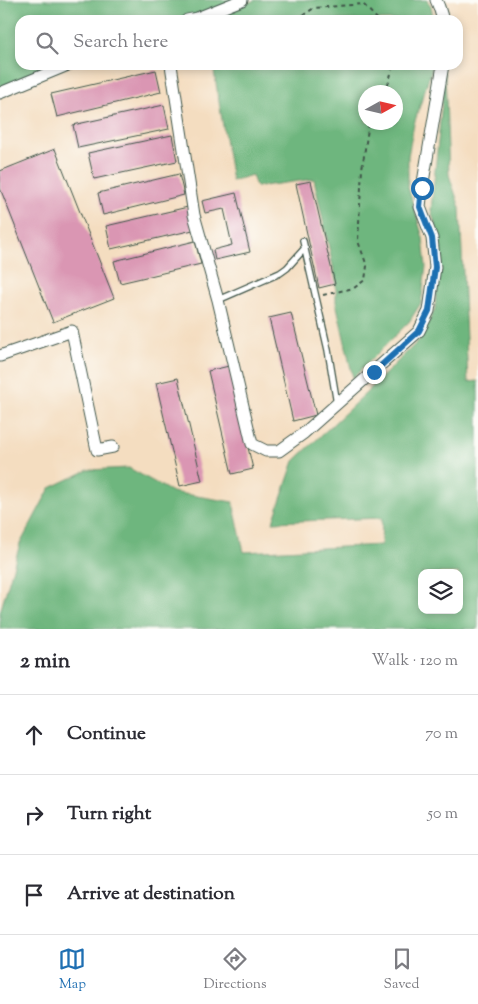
<!DOCTYPE html>
<meta charset="utf-8">
<style>
body{margin:0;font-family:"Sorts Mill Goudy",serif;background:#f2f2f3;color:#2b2b33}
.controls{position:absolute;right:15px;bottom:15px;display:grid;overflow:hidden;border-radius:10px;box-shadow:0 2px 8px #0003}
.controls button{width:45px;height:45px;display:grid;place-items:center;padding:0;border:0;border-bottom:1px solid #e1e1e2;background:#fff;color:#2b2b33;font:25px sans-serif}
.compass{position:absolute;left:358px;top:85px;width:45px;height:45px;border-radius:50%;background:#fff;box-shadow:0 2px 8px #0003;rotate:82deg}
.stop{position:absolute;width:15px;height:15px;margin:-11px;border:4px solid #1f6fb2;border-radius:50%;background:#fff}
.stop.end{background:#1f6fb2;border-color:#fff;box-shadow:0 1px 5px #0008}
.list{margin:0;padding:0;list-style:none}
h2{display:flex;justify-content:space-between;align-items:center;height:65px;margin:0;padding:0 20px;font-size:21px}
h2 small{font-size:16px;font-weight:400;color:#7c7c81}
.list li{display:grid;grid-template-columns:32px 1fr auto;gap:15px;align-items:center;box-sizing:border-box;height:80px;padding:0 20px;border-top:1px solid #e1e1e2}
.list b{display:block;font-size:19px;white-space:nowrap}
.list em{font-size:16px;font-style:normal;color:#7c7c81}
.icon{flex:none;width:28px;height:28px;fill:none;stroke:currentColor;stroke-width:2;stroke-linecap:round;stroke-linejoin:round}
.map{position:relative;flex:none;width:478px;height:629px;overflow:hidden}
.search{position:absolute;background:#fff;box-shadow:0 2px 8px #0003;left:15px;right:15px;top:15px;height:55px;display:flex;align-items:center;gap:12px;box-sizing:border-box;padding:0 18px;border-radius:15px;color:#7c7c81;font-size:19px}
.sheet{height:305px;background:#fff}
nav{display:flex;justify-content:space-around;align-items:center;box-sizing:border-box;height:70px;border-top:1px solid #e1e1e2;background:#fff;font-size:14px;color:#7c7c81}
nav a{display:grid;justify-items:center;gap:2px}
nav .on{color:#1f6fb2}
.map>svg:first-child{display:block}
.forest{fill:#6eb67e;stroke:#467a59;fill-rule:evenodd}
.building{fill:#da96b3}
.lines{fill:none;stroke-linecap:round;stroke-linejoin:round}
.lane-casing{stroke:#3f5549;stroke-width:8}
.street-casing{stroke:#3f5549;stroke-width:13}
.path{stroke:#3f5549;stroke-width:2;stroke-dasharray:4 4;stroke-linecap:butt}
.lane{stroke:#fff;stroke-width:5.5}
.street{stroke:#fff;stroke-width:11}
.route{stroke:#1f6fb2;stroke-width:6}
</style>
<div class="map">
<svg width="478" height="629" viewBox="0 0 478 629">
<rect width="100%" height="100%" fill="#fdfcf7"/>
<filter id="ink" filterUnits="userSpaceOnUse"><feTurbulence type="fractalNoise" baseFrequency=".02" numOctaves="2"/><feDisplacementMap in="SourceGraphic" scale="10" xChannelSelector="R" yChannelSelector="G"/><feConvolveMatrix kernelMatrix="1 2 1 2 8 2 1 2 1" color-interpolation-filters="sRGB"/></filter>
<filter id="wash" filterUnits="userSpaceOnUse"><feTurbulence type="fractalNoise" baseFrequency=".0096" numOctaves="4" result="noise"/><feDisplacementMap in="SourceGraphic" scale="20" xChannelSelector="R" yChannelSelector="G"/><feGaussianBlur stdDeviation="1.12" result="paint"/><feColorMatrix in="noise" values="0 0 0 0 0 0 0 0 0 0 0 0 0 0 0 0 0 1.4 0 .05"/><feComposite in="paint" operator="in"/></filter>
<g filter="url(#wash)">
<rect width="100%" height="100%" fill="#f4ddc0"/>
<path class="forest" d="M0,0H241L196,20H20V65H69L0,90Z
M255,0H427L431,7L434,20H206Z
M213,65H433L414,124L408,156V187L423,238L426,267L421,303L409,322L353,378L336,302V280L314,179L256,187L252,175L232,181ZM396,92V122H366V92Z
M445,73L449,175L460,208L468,382L478,381V629H0V612L20,544L50,488L88,470L129,468L172,492L233,502L244,552L381,545L382,518L273,522L294,461L365,394L420,339L435,309L440,241L431,210ZM422,573H459V610H422Z"/>
<g id="blocks">
<path class="building" d="M156,70L161,92L57,117L51,94Z
M164,105L169,129L78,148L73,125Z
M172,135L177,161L94,179L88,153Z
M55,149L114,298L53,322L0,188V171Z
M179,174L184,195L103,215L98,193Z
M311,181L335,284L319,288L296,184Z
M236,193L250,252L215,260L213,250L232,245L224,209L205,213L202,201Z
M188,207L193,230L111,249L106,226Z
M195,241L201,264L120,283L114,261Z
M291,313L316,415L293,421L269,318Z
M229,366L253,469L232,474L208,371Z
M178,378L202,481L180,486L156,383Z"/>
</g>
</g>
<g filter="url(#ink)">
<use href="#blocks" fill-opacity="0" stroke="#3f5549" stroke-width="1"/>
<g class="lines">
<g class="lane-casing">
<path id="lane" d="M303,241L328,350L337,404
M218,300L280,273L287,268L305,248"/>
</g>
<g class="street-casing">
<path id="street" d="M436,0L439,7L443,20
M187,20L197,18L242,0
M171,65L194,215L218,300L252,444L266,451H279L304,433L419,331L429,311L435,267L432,238L420,207L422,188L443,65
M0,93L68,65
M0,356L72,331L97,450L113,447"/>
</g>
<path class="path" d="M296,20L314,8L363,4L378,20
M383,92L389,82L393,65
M323,295L354,288L365,280L367,266L358,241L362,169L369,122"/>
<use href="#lane" class="lane"/>
<use href="#street" class="street"/>
</g>
</g>
<g class="lines" filter="url(#ink)">
<path class="route" d="M374,372L419,331L429,311L435,267L432,238L420,207L422,188"/>
</g>
</svg>
<div class="controls">
<button><svg class="icon" aria-label="layers" viewBox="0 0 24 24"><path d="M12 4l9 5-9 5-9-5zM3 14l9 5 9-5"/></svg></button>
</div>
<svg class="compass" viewBox="-18 -18 36 36"><path d="M0-13l5 13h-10z" fill="#e53935"/><path d="M0 13l5-13h-10z" fill="#7c7c81"/></svg>
<div class="stop" style="left:422px;top:188px"></div>
<div class="stop end" style="left:374px;top:372px"></div>
<div class="search"><svg class="icon" aria-label="search" viewBox="0 0 24 24"><circle cx="10" cy="10" r="6"/><path d="M15 15l6 6"/></svg>Search here</div>
</div>
<section class="sheet">
<h2>2 min<small>Walk · 120 m</small></h2>
<ul class="list">
<li><svg class="icon" aria-label="ahead" viewBox="0 0 24 24"><path d="M12 20V5M6 11l6-6 6 6"/></svg><div><b>Continue</b></div><em>70 m</em></li>
<li><svg class="icon" aria-label="right" viewBox="0 0 24 24"><path d="M7 20v-9h11M14 6l5 5-5 5"/></svg><div><b>Turn right</b></div><em>50 m</em></li>
<li><svg class="icon" aria-label="arrive" viewBox="0 0 24 24"><path d="M6 21V4h12l-3 4 3 4H6"/></svg><div><b>Arrive at destination</b></div></li>
</ul>
</section>
<nav>
<a class="on"><svg class="icon" aria-label="map" viewBox="0 0 24 24"><path d="M3 6l6-2 6 2 6-2v14l-6 2-6-2-6 2zM9 4v14M15 6v14"/></svg>Map</a>
<a><svg class="icon" aria-label="directions" viewBox="0 0 24 24"><path d="M12 3l9 9-9 9-9-9zM9 14v-3h6M13 9l2 2-2 2"/></svg>Directions</a>
<a><svg class="icon" aria-label="saved" viewBox="0 0 24 24"><path d="M7 4h10v16l-5-4-5 4z"/></svg>Saved</a>
</nav>
